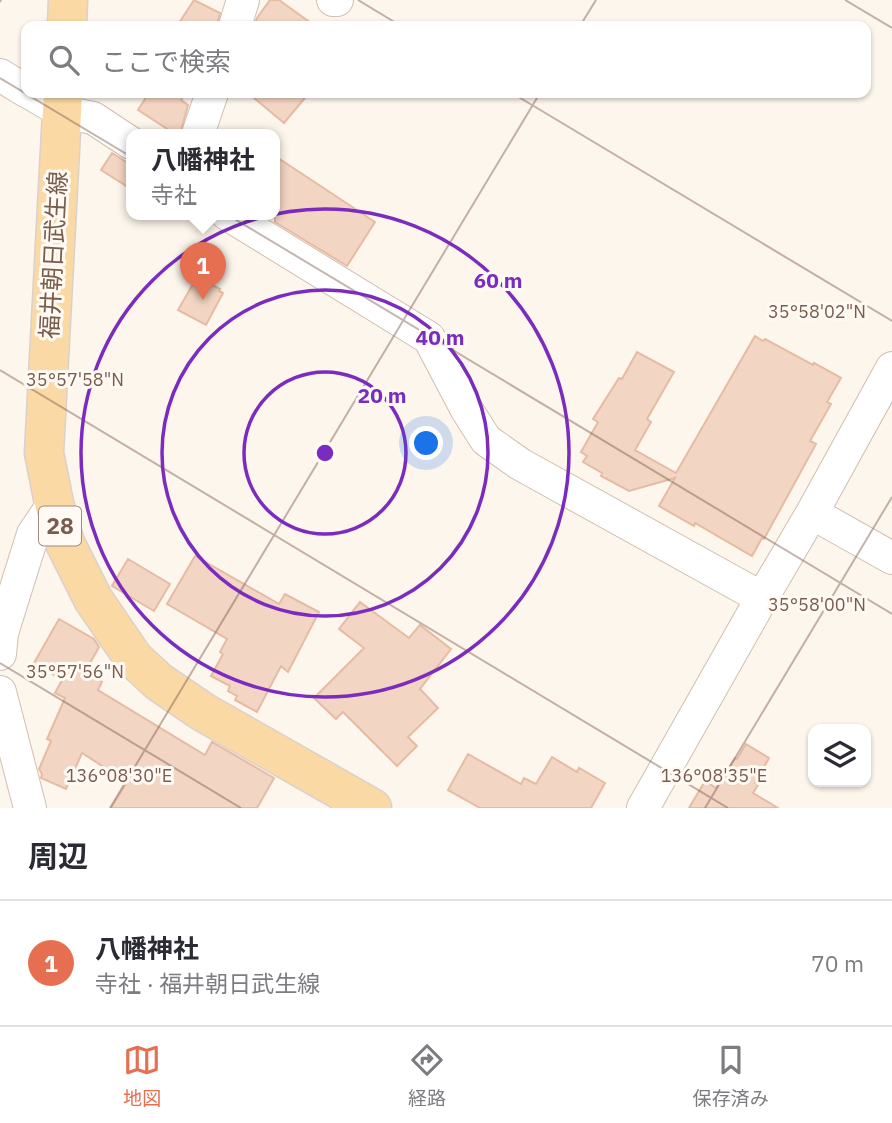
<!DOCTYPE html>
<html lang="ja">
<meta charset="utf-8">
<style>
body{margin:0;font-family:"IBM Plex Sans","Noto Sans JP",sans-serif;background:#f7f7f7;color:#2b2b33}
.controls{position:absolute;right:21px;bottom:21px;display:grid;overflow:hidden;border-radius:14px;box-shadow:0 2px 5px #0004}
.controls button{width:63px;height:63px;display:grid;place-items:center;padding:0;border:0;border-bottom:2px solid #e1e1e2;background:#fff;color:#2b2b33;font:35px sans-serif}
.you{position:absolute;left:427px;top:444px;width:24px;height:24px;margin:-18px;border:5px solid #fff;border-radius:50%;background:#1a73e8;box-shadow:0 0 0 10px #1a73e833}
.badge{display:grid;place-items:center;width:46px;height:46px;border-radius:50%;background:#e76f51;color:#fff;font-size:23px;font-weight:700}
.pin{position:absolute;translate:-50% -58px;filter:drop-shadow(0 2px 4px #0008)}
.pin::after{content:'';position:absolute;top:37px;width:24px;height:21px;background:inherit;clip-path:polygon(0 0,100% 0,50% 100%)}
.popup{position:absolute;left:126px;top:129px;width:154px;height:91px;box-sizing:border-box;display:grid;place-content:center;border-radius:14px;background:#fff;filter:drop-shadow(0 2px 5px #0005);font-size:23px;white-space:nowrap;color:#7c7c81}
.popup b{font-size:26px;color:#2b2b33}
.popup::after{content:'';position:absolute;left:50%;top:100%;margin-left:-14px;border:14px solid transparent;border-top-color:#fff}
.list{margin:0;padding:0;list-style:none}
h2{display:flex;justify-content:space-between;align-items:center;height:91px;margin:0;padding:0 28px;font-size:30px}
h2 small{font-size:23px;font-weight:400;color:#7c7c81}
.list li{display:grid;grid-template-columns:46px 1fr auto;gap:21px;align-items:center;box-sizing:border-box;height:126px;padding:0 28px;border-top:2px solid #e1e1e2}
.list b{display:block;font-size:26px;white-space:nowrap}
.list p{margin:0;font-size:23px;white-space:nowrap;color:#7c7c81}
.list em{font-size:23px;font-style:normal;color:#7c7c81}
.icon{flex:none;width:38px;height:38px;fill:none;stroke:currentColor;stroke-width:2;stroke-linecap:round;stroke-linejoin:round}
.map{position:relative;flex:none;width:892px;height:808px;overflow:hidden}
.search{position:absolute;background:#fff;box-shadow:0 2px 5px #0004;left:21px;right:21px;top:21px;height:77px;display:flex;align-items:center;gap:18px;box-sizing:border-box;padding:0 24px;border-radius:14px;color:#7c7c81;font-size:26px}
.sheet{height:217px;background:#fff}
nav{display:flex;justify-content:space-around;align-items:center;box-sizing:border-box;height:98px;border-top:2px solid #e1e1e2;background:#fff;font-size:19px;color:#7c7c81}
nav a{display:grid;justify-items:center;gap:4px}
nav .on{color:#e76f51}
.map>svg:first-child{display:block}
.building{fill:#f3d5c3;stroke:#e6bba3;stroke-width:2}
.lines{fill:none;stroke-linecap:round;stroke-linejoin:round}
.minor-casing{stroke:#d1beb0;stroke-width:34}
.major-casing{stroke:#dad1cd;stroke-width:41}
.minor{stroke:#fff;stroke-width:32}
.major{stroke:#fbd9a5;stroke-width:38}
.ticks{fill:none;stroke:#7a5c4d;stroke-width:2;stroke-opacity:0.45}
.ring{fill:none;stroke:#7b2cbf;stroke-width:3.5}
.labels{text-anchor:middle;stroke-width:6;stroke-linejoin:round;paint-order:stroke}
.shield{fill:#fffaf3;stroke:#a28b7f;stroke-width:2}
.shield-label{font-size:23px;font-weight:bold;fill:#7a5c4d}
.street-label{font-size:24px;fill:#7a5c4d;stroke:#fffaf3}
.ticks-label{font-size:18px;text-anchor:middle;fill:#7a5c4d;stroke:#fffaf3;stroke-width:6;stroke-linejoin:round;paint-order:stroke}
.centre{fill:#7b2cbf;stroke:#fffaf3;stroke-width:3.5}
.ring-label{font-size:21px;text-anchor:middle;font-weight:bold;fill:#7b2cbf;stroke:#fffaf3;stroke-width:6;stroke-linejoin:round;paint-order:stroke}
</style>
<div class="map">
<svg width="892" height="808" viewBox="0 0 892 808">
<rect width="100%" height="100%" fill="#fdf6ec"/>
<path class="building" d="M194,0L220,13L217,26H177Z
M270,0H279L315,26H254L257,18Z
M149,93H186L181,100L188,105L180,134H175L138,110Z
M248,93H309L284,123Z
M112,153L131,165V189L101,170Z
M275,156L375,222L347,266L275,222Z
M197,277L220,289L219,291L223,293L206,325L178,310Z
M755,336L763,341L765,339L813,365L814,363L841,378L827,402L831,404L810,441L816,444L764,539L762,538L752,556L695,523L694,526L659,506L675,478L629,491L601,476L602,473L583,462L587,456L581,452L598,422L593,419L619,378L622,379L637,352L674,372L647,419L651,422L635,450L676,473Z
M195,556L279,604L285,594L319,612L288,672L281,666L257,712L235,700L237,696L228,691L230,686L211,676L223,654L220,652L227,639L167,604Z
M128,559L170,584L154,611L112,586Z
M360,602L409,638L420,625L451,649L420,689L438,708L408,737L417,746L397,766L343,712L336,719L314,698L364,648L339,629Z
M59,619L94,639L99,647L85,672L102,682L98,690L205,755L212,742L274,778L257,808H111L127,782L82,753L66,789L41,778L42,774L39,769L51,741L47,739L65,698L55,693L62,680L34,663Z
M746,744L769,758L755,783L758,785L753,793L778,808H689L705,781L716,788L735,758L737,759Z
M468,754L521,784L524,778L536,784L552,757L577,772L579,768L605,783L591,808H480L448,790Z"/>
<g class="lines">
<g class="minor-casing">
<path id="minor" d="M333,0H337
M235,26L243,0
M0,75L26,91
M30,93L62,112L93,118L131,143
M198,134L212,93
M227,214L429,338L467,410L486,440L520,464L762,598
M812,513L892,558
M0,654L2,633L33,534L54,503
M0,692L30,808
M643,808L762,598L812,513L892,368"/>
</g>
<g class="major-casing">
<path id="major" d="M67,26L68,0
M63,93L44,453L54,503L65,543L93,599L134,659L159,682L203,712L372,808"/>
</g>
<use href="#minor" class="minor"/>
<use href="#major" class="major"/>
</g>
<path class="ticks" d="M358,0L401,26M845,0L892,28M0,2L1,0M580,26L596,0M0,78L892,614M512,93L892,321M0,370L728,808M0,663L241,808M110,808L540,93M705,808L892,497"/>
<g class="ring">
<circle cx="325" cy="453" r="81"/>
<circle cx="325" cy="453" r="163"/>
<circle cx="325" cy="453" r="244"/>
</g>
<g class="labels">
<rect class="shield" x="39" y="506.5" width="42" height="39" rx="5"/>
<g class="shield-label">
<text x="60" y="534">28</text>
</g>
<g class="street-label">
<text transform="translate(54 255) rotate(-87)" y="8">福井朝日武生線</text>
</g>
</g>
<g class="ticks-label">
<text x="817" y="318">35°58'02"N</text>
<text x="75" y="386">35°57'58"N</text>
<text x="817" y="611">35°58'00"N</text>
<text x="75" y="678">35°57'56"N</text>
<text x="119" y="782">136°08'30"E</text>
<text x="714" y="782">136°08'35"E</text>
</g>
<circle cx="325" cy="453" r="10" class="centre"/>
<g class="ring-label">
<text x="498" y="288">60 m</text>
<text x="440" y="345">40 m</text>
<text x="382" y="403">20 m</text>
</g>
</svg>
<div class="controls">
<button><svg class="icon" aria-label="layers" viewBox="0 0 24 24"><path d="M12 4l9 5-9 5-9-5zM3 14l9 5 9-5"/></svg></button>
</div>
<div class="you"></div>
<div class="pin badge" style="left:203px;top:300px">1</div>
<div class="popup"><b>八幡神社</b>寺社</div>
<div class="search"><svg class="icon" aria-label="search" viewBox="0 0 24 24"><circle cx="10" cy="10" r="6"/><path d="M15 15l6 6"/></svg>ここで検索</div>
</div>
<section class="sheet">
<h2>周辺<small></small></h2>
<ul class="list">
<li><span class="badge">1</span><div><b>八幡神社</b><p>寺社 · 福井朝日武生線</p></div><em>70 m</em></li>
</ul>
</section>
<nav>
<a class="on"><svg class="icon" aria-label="map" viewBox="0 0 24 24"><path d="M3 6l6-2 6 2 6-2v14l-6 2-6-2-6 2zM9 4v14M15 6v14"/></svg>地図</a>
<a><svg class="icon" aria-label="directions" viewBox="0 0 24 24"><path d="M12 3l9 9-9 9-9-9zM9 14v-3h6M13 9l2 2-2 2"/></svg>経路</a>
<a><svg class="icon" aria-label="saved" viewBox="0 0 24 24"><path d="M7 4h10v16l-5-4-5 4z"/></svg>保存済み</a>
</nav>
